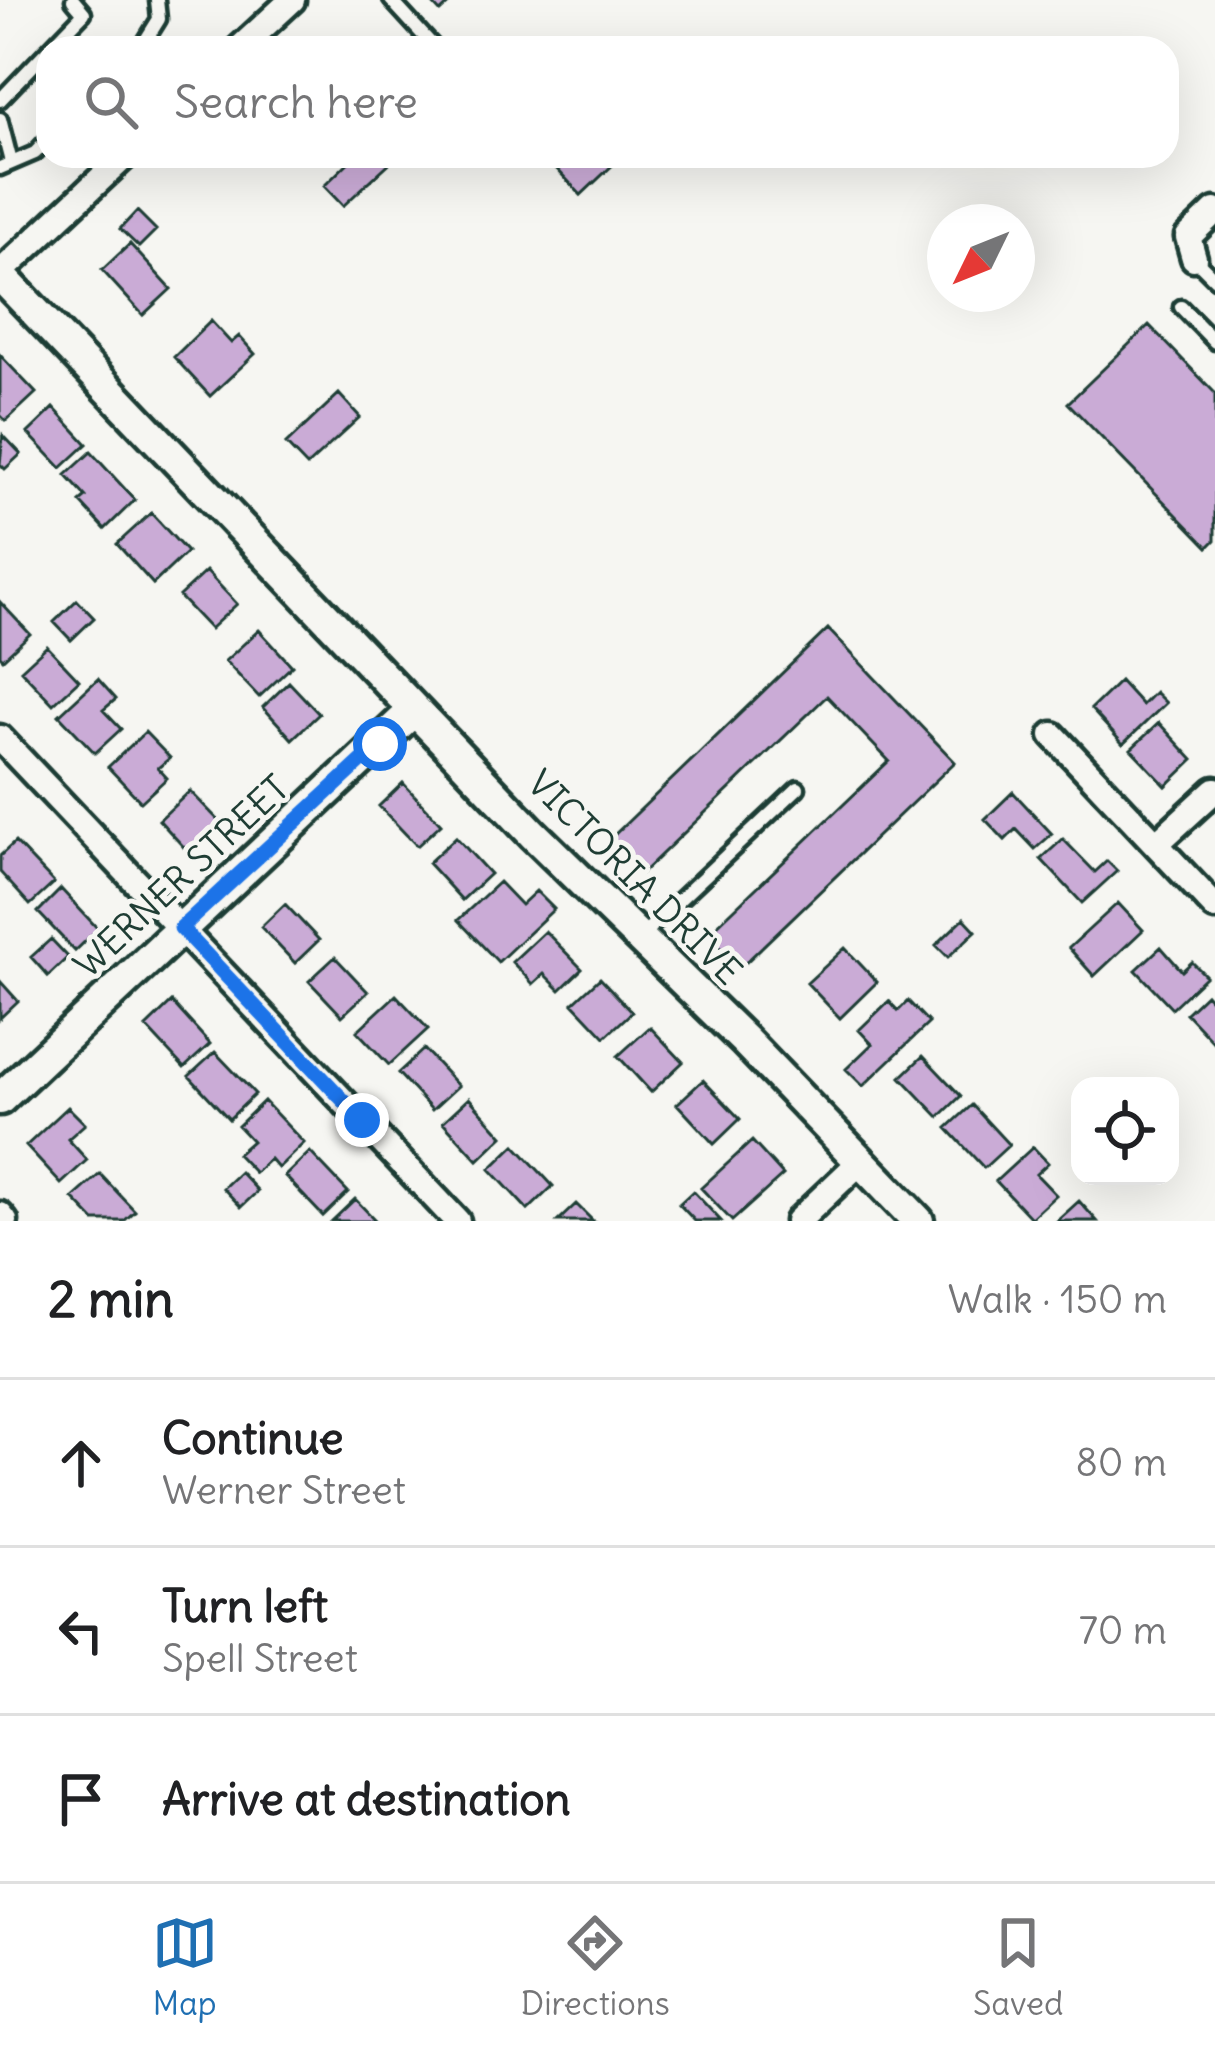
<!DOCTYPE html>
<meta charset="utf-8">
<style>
body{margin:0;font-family:Delius,sans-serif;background:#f2f2f2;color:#202124}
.controls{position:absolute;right:36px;bottom:36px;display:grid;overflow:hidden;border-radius:24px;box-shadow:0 12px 48px #0002}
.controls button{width:108px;height:108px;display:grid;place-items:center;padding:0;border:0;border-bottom:3px solid #e0e0e0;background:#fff;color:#202124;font:60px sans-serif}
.compass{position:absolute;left:927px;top:204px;width:108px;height:108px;border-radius:50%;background:#fff;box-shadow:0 12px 48px #0002;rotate:227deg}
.stop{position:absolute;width:36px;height:36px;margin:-27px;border:9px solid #1a73e8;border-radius:50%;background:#fff}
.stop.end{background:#1a73e8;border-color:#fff;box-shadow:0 3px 12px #0008}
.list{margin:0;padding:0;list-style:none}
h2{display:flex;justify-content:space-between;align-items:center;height:156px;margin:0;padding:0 48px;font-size:51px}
h2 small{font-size:39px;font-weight:400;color:#757577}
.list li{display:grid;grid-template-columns:78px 1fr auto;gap:36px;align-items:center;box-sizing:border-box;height:168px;padding:0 48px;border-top:3px solid #e0e0e0}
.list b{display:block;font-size:45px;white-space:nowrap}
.list p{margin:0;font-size:39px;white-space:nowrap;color:#757577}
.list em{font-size:39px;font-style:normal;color:#757577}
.icon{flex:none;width:66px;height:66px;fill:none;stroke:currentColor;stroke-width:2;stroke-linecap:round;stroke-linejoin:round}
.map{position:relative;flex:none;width:1215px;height:1221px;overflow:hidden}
.search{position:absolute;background:#fff;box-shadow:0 12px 48px #0002;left:36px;right:36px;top:36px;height:132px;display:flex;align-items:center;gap:30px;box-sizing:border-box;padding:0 42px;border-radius:36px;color:#757577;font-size:45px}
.sheet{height:660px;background:#fff}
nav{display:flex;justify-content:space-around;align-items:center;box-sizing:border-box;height:168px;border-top:3px solid #e0e0e0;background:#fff;font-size:33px;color:#757577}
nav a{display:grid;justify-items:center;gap:6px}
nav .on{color:#1f6fb2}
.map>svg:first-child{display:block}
.building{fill:#caabd6;stroke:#1f3d34;stroke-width:3}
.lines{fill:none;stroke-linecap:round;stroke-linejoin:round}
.service-casing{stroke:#1f3d34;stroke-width:21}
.minor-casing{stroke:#1f3d34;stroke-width:33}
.tertiary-casing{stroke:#1f3d34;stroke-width:39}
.service{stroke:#f6f6f2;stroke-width:12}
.minor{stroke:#f6f6f2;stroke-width:24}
.tertiary{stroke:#f6f6f2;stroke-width:30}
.route{stroke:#1a73e8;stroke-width:15}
.labels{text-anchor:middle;stroke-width:10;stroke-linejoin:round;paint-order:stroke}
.street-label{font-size:36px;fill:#1f3d34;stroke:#f6f6f2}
</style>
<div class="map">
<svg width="1215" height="1221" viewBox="0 0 1215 1221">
<rect width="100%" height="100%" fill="#f6f6f2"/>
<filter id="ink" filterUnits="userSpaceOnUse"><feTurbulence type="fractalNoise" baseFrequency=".00833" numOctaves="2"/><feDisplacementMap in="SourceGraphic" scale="24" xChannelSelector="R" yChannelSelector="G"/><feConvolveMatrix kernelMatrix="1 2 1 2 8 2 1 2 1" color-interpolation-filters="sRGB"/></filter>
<g filter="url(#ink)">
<path class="building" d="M429,0H453L440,12Z
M355,156H397L343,206L324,186Z
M567,156H614L618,160L581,195L555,167Z
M137,211L156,230L139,247L120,229Z
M130,244L171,289L143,315L102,270Z
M211,321L231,343L239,336L255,354L210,396L174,357Z
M1149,325L1215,393V540L1208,547L1068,403Z
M0,355L36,393L6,421L0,415Z
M339,394L360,417L307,466L286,444Z
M54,408L87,444L61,468L28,433Z
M3,435L21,454L5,469L0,464Z
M91,452L135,500L105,529L80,502L86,497L66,475Z
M151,513L187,552L153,584L117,544Z
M206,571L237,604L210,629L179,596Z
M77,600L94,618L71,640L54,622Z
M0,602L30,634L3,659L0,656Z
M828,629L955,762L740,968L708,934L889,761L827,696L642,873L610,839Z
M259,630L292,666L259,697L225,661Z
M47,646L79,680L53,704L21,670Z
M98,679L116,699L103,710L121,729L95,753L59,715Z
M1120,681L1142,705L1155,692L1166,703L1123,744L1091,709Z
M289,682L319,714L292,739L263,707Z
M1159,723L1193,760L1166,786L1131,749Z
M145,732L170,758L158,768L167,778L141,802L108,767Z
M403,783L441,824L417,846L379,806Z
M190,791L223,825L191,855L159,820Z
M1013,792L1052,834L1035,849L1016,829L1005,840L985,819Z
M456,837L490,874L462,900L428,863Z
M1063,839L1095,872L1107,861L1117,871L1082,903L1041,859Z
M15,842L54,883L30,905L0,872V856Z
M499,882L521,905L536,891L554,909L498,962L458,920Z
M61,889L98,929L75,951L38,912Z
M1118,903L1143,930L1094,976L1069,948Z
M285,904L319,940L295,963L261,927Z
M964,918L976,931L948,957L936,945Z
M545,931L582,969L560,990L544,974L533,984L512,962Z
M51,939L68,957L48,976L31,957Z
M1161,947L1182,971L1192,962L1206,976L1172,1008L1136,970Z
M845,948L877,982L840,1018L807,983Z
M335,957L368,992L342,1016L309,981Z
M600,978L632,1012L605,1037L573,1003Z
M0,981L18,1001L0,1018Z
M1206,994L1215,1004V1044L1186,1013Z
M396,995L428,1029L389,1065L357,1031Z
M889,1001L898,1011L908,1001L929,1023L863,1086L846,1069L872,1044L859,1030Z
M172,1002L210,1044L184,1068L146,1027Z
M650,1027L683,1062L651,1092L618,1056Z
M424,1049L458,1086L432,1110L398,1073Z
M215,1052L255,1094L229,1119L189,1076Z
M923,1056L961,1096L939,1117L901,1077Z
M703,1080L740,1119L714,1144L677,1104Z
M469,1098L503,1136L478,1160L443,1122Z
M264,1101L304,1143L278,1168L270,1159L255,1173L237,1154L252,1141L238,1126Z
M972,1105L1009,1145L984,1168L947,1128Z
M68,1107L85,1124L68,1139L87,1160L61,1184L26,1146Z
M752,1141L783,1175L732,1221L701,1188Z
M515,1145L553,1186L528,1210L490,1169Z
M1033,1147L1048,1163L1036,1174L1056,1195L1031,1218L996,1181Z
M310,1152L348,1192L323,1216L285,1176Z
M240,1172L258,1191L241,1207L223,1188Z
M100,1174L135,1211L124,1221H95L73,1198Z
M693,1191L721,1221H695L679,1204Z
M355,1199L376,1221H332Z
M1079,1201L1097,1221H1057Z
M576,1204L593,1221H558Z"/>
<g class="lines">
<g class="service-casing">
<path id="service" d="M391,0L435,48
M50,48L84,13L73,0
M141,48L159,19L157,0
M0,100L48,50
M0,119L11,162
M0,168L35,153L48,139
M1194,258L1215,279
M1181,307L1215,342
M641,936L798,788"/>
</g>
<g class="minor-casing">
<path id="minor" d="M240,48L292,0
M1194,258L1188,237L1215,211
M0,273L125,156
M1053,735L1215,907
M0,738L457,1221
M1156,844L1215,790
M0,1215L5,1221
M798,1221L861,1161"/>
</g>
<g class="tertiary-casing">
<path id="tertiary" d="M0,275L533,834L744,1040L918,1221
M0,1099L414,710"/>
</g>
<use href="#service" class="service"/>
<use href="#minor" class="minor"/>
<use href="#tertiary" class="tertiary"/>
</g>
</g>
<g class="lines" filter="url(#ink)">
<path class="route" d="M362,1120L181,928L380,744"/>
</g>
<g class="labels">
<g class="street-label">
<text transform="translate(181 876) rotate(-43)" y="13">WERNER STREET</text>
<text transform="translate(635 877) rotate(45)" y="13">VICTORIA DRIVE</text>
</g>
</g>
</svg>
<div class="controls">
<button><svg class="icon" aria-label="locate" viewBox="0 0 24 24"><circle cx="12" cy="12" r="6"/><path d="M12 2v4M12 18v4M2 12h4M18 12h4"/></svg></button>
</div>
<svg class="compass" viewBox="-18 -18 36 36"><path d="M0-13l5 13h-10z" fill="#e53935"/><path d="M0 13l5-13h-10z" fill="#757577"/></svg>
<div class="stop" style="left:380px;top:744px"></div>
<div class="stop end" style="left:362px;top:1120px"></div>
<div class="search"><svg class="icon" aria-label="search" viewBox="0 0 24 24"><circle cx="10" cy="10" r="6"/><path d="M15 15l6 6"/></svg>Search here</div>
</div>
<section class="sheet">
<h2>2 min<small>Walk · 150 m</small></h2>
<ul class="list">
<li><svg class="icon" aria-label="ahead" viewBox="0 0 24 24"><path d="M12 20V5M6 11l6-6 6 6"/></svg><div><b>Continue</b><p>Werner Street</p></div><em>80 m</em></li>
<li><svg class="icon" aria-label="left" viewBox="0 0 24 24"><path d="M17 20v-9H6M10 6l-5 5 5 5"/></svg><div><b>Turn left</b><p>Spell Street</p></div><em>70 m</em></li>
<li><svg class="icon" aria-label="arrive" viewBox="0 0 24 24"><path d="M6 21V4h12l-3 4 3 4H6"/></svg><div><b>Arrive at destination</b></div></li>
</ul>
</section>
<nav>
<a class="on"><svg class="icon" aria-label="map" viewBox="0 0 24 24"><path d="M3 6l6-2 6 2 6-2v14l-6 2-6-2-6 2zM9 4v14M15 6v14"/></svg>Map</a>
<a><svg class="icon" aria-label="directions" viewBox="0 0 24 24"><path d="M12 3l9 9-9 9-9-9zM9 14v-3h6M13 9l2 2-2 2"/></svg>Directions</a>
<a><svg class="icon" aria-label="saved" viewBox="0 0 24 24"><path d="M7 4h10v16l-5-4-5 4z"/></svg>Saved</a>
</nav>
